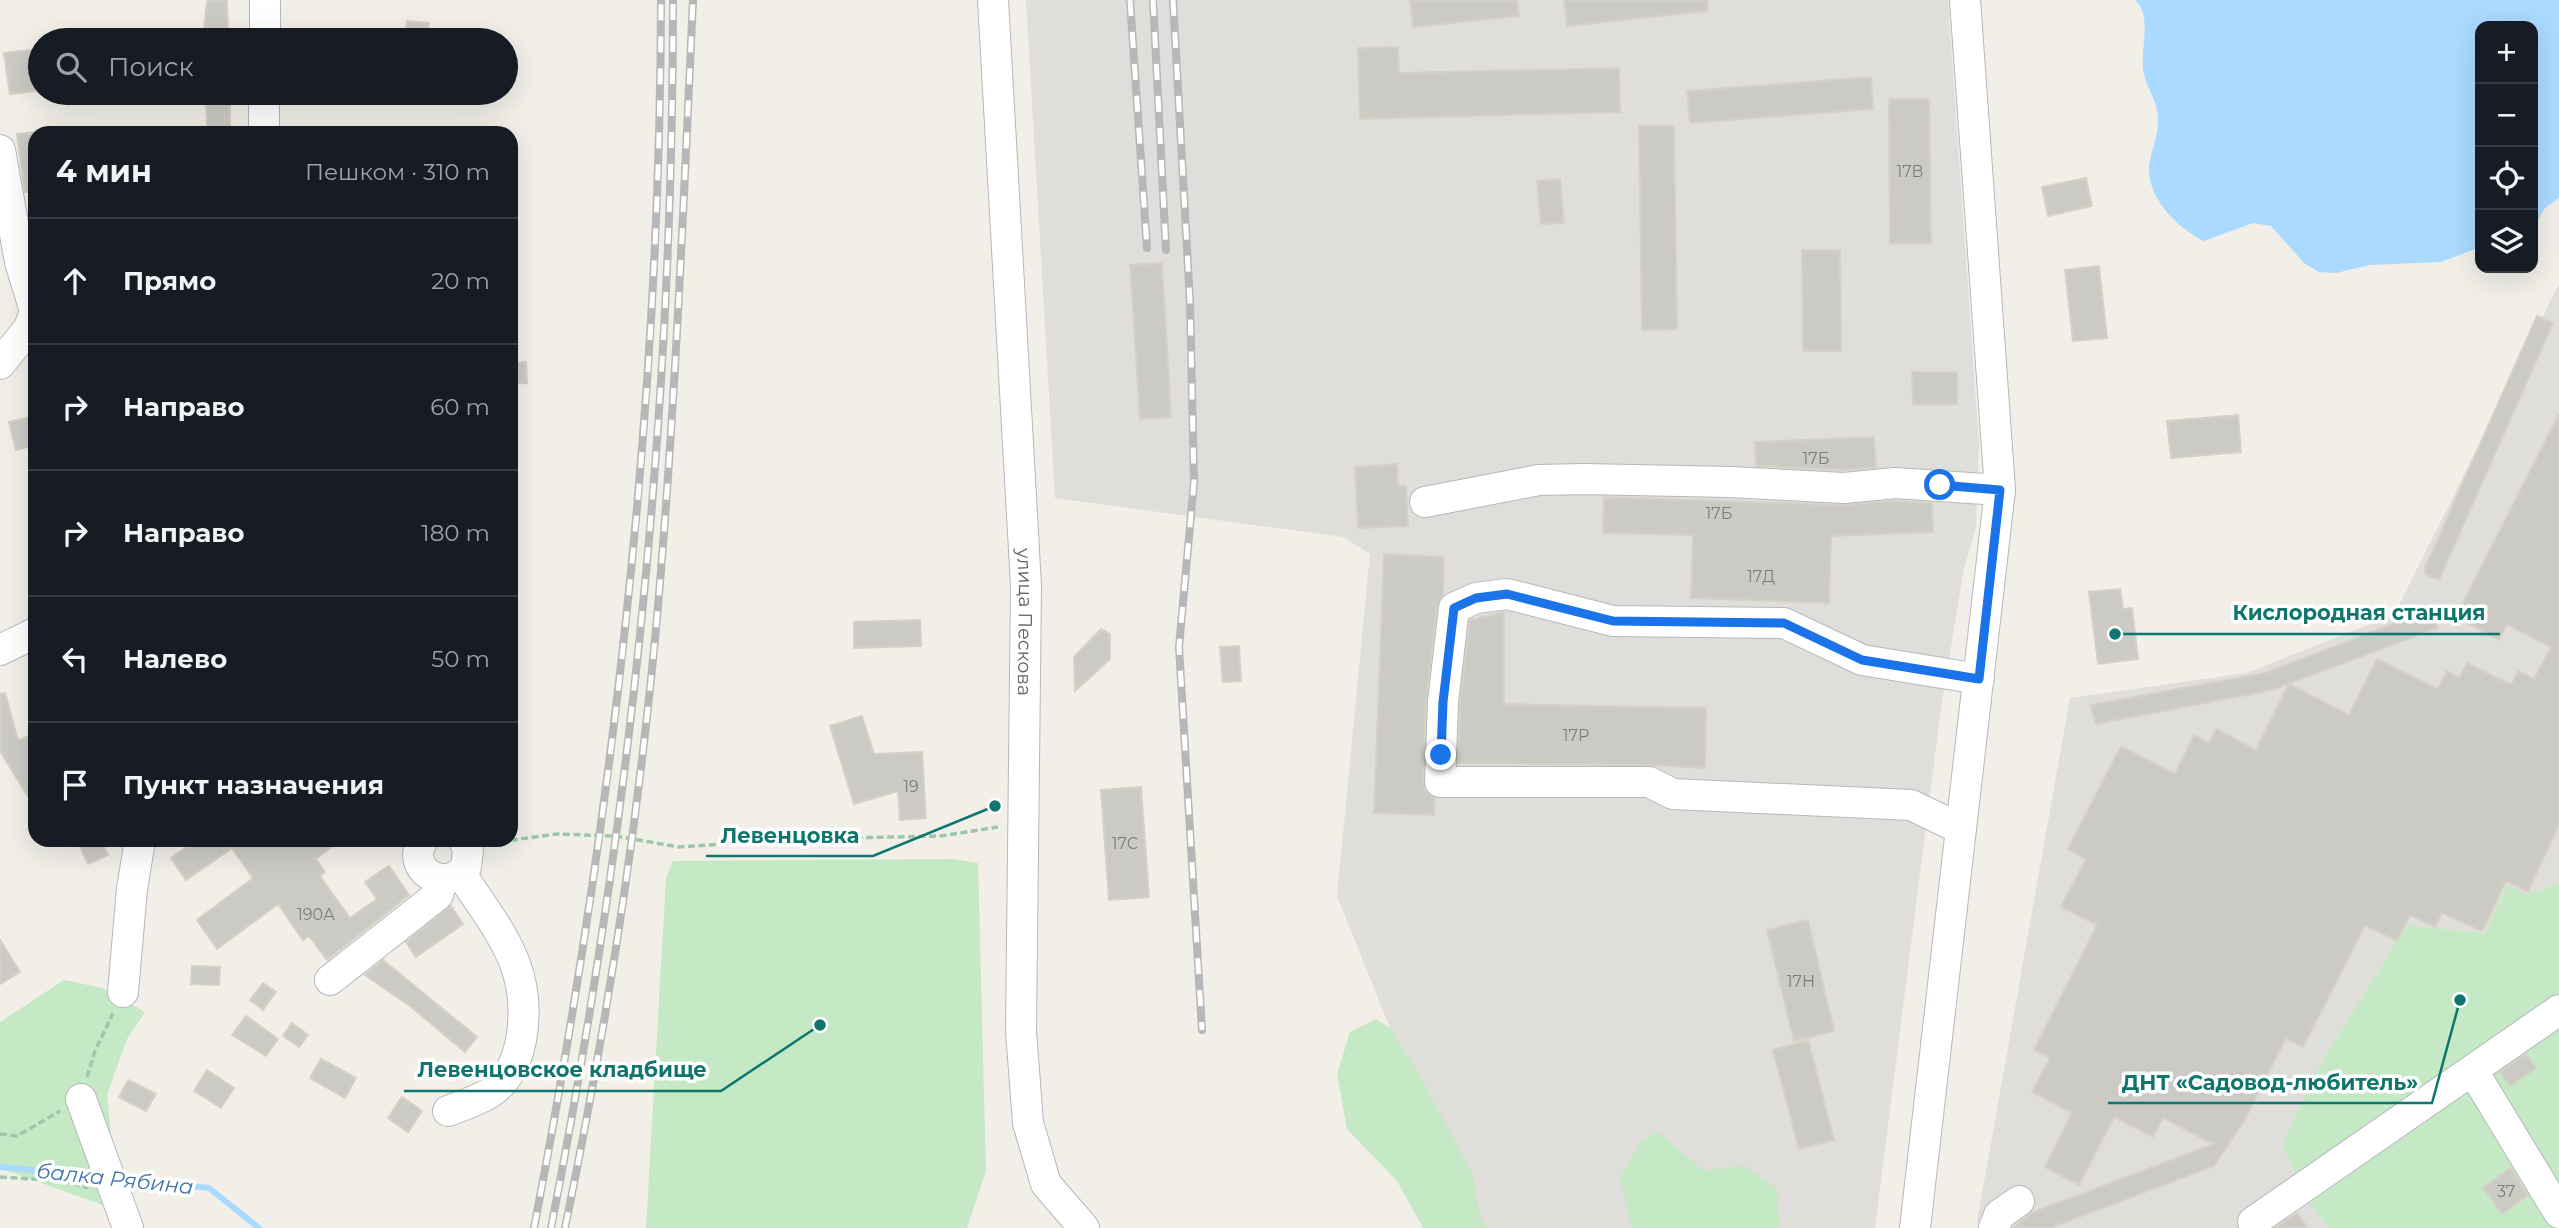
<!DOCTYPE html>
<html lang="ru">
<meta charset="utf-8">
<style>
body{margin:0;font-family:Montserrat,sans-serif;background:#242831;color:#f1f3f6}
.controls{position:absolute;right:21px;top:21px;display:grid;overflow:hidden;border-radius:14px;box-shadow:0 7px 28px #0002}
.controls button{width:63px;height:63px;display:grid;place-items:center;padding:0;border:0;border-bottom:2px solid #363941;background:#171b24;color:#f1f3f6;font:35px sans-serif}
.stop{position:absolute;width:21px;height:21px;margin:-16px;border:5px solid #1a73e8;border-radius:50%;background:#fff}
.stop.end{background:#1a73e8;border-color:#fff;box-shadow:0 2px 7px #0008}
.list{margin:0;padding:0;list-style:none}
h2{display:flex;justify-content:space-between;align-items:center;height:91px;margin:0;padding:0 28px;font-size:30px}
h2 small{font-size:23px;font-weight:400;color:#9ea1a6}
.list li{display:grid;grid-template-columns:46px 1fr auto;gap:21px;align-items:center;box-sizing:border-box;height:126px;padding:0 28px;border-top:2px solid #363941}
.list b{display:block;font-size:26px;white-space:nowrap}
.list em{font-size:23px;font-style:normal;color:#9ea1a6}
.icon{flex:none;width:38px;height:38px;fill:none;stroke:currentColor;stroke-width:2;stroke-linecap:round;stroke-linejoin:round}
.map{position:relative;flex:none;width:2559px;height:1228px;overflow:hidden}
.search{position:absolute;background:#171b24;box-shadow:0 7px 28px #0002;left:28px;top:28px;width:490px;height:77px;display:flex;align-items:center;gap:18px;box-sizing:border-box;padding:0 24px;border-radius:38px;color:#9ea1a6;font-size:26px}
.panel{position:absolute;background:#171b24;box-shadow:0 7px 28px #0002;left:28px;top:126px;width:490px;height:721px;border-radius:21px}
.map>svg:first-child{display:block}
.industrial{fill:#e0deda}
.green{fill:#c5e8c5}
.water{fill:#aadaff}
.lines{fill:none;stroke-linecap:round;stroke-linejoin:round}
.stream{stroke:#aadaff;stroke-width:6}
.building{fill:#cccac5;stroke:#d6d1c6;stroke-width:2}
.minor-casing{stroke:#b5b8bc;stroke-width:32}
.path{stroke:#9cc7a9;stroke-width:3.5;stroke-dasharray:7 3.5;stroke-linecap:butt}
.minor{stroke:#fff;stroke-width:30}
.rail-casing{stroke:#b6b7b8;stroke-width:8}
.rail{stroke:#fff;stroke-width:5;stroke-dasharray:16;stroke-linecap:butt}
.route{stroke:#1a73e8;stroke-width:9}
.labels{text-anchor:middle;stroke-width:7;stroke-linejoin:round;paint-order:stroke}
.number-label{font-size:16px;fill:#7a7d7f}
.street-label{font-size:19px;fill:#5f6368;stroke:#fff}
.water-label{font-size:21px;font-style:italic;fill:#4174aa;stroke:#fff}
.leader{fill:none;stroke:#0f766e;stroke-width:2.5}
.callout-dot{fill:#0f766e;stroke:#fff;stroke-width:2.5}
.callout-label{font-size:21px;text-anchor:middle;font-weight:bold;fill:#0f766e;stroke:#fff;stroke-width:7;stroke-linejoin:round;paint-order:stroke}
</style>
<div class="map">
<svg width="2559" height="1228" viewBox="0 0 2559 1228">
<rect width="100%" height="100%" fill="#f1efe8"/>
<path class="industrial" d="M1026,0H1948L1979,444L1976,528L1964,568L1941,708L1875,1228H1461L1390,1028L1337,896L1370,554L1343,537L1055,498Z
M2559,284V884L2526,894L2508,886L2485,933L2407,925L2318,1068L2282,1146L2306,1196L2328,1228H1985L1977,1222L2070,698L2246,673L2394,615Z"/>
<path class="green" d="M953,859L978,863L986,1171L967,1228H646L666,878L673,861Z
M2559,884V1228H2328L2306,1196L2282,1146L2318,1068L2407,925L2485,933L2508,885L2526,894Z
M64,980L102,988L145,1012L127,1039L107,1095L118,1197L105,1206L0,1168V1022Z
M1376,1019L1390,1028L1423,1081L1473,1176L1480,1218L1487,1228H1423L1397,1181L1347,1129L1337,1074L1350,1032Z
M1658,1132L1704,1171L1744,1165L1777,1189L1779,1228H1632L1620,1178L1642,1140Z"/>
<path class="water" d="M2135,0H2559V198L2545,208L2533,228V26H2480V247L2441,262L2370,265L2336,273L2319,272L2304,263L2271,226L2253,223L2204,241C2177,228 2147,198 2149,166C2151,150 2159,135 2158,118C2158,100 2144,86 2143,67C2141,47 2152,15 2135,0Z"/>
<g class="lines">
<path class="stream" d="M0,1167L100,1177
M118,1179L209,1188L259,1228"/>
</g>
<path class="building" d="M207,0H227L228,40H203Z
M1410,0H1517L1519,16L1413,27Z
M1564,0H1707L1708,11L1567,26Z
M407,21L429,23L426,40H405Z
M1398,47L1399,73L1619,68L1620,112L1360,119L1358,48Z
M31,50L36,91L10,94L4,53Z
M1871,77L1873,109L1690,123L1687,91Z
M206,93H230V133H207Z
M1889,99H1929L1931,243L1890,244Z
M1639,126H1674L1677,329L1642,330Z
M35,132V191L25,192L17,134Z
M2086,178L2092,206L2048,216L2042,187Z
M1560,179L1564,223L1541,224L1537,181Z
M1802,250H1840L1841,351H1803Z
M1162,263L1171,417L1140,419L1130,265Z
M2099,266L2107,338L2073,341L2065,270Z
M2537,316L2553,323L2439,580L2425,574V568Z
M526,362L527,383L511,384V363Z
M1912,372H1957V404L1913,405Z
M2559,414V825L2528,891L2506,881L2482,931L2442,913L2435,927L2410,915L2397,941L2365,925L2303,1047L2286,1038L2244,1121L2214,1166L2050,1228H2013L2031,1213L2214,1144L2163,1118L2153,1137L2114,1117L2079,1185L2045,1167L2072,1113L2032,1092L2050,1058L2034,1050L2097,925L2061,907L2086,859L2068,849L2121,746L2175,774L2194,735L2209,743L2216,729L2256,750L2289,684L2349,715L2377,659L2438,689L2447,671L2459,678L2467,663L2511,685L2518,671L2534,679L2551,647L2507,624L2499,640L2456,617Z
M2238,415L2241,452L2171,458L2167,421Z
M35,416V445L16,450L9,422Z
M1874,437L1876,467L1844,470L1756,466L1755,442Z
M1397,464L1398,486H1406L1408,526L1358,528L1355,467Z
M1604,497L1843,505L1895,501L1932,503L1933,532L1831,536L1829,603L1691,598L1693,535L1603,533Z
M1384,554L1444,557L1443,595L1437,606L1426,701L1423,781L1425,791L1435,798L1434,815L1374,813Z
M2120,589L2123,609L2132,608L2138,659L2098,664L2089,592Z
M2432,609L2437,628L2272,690L2096,724L2090,705L2265,673Z
M1504,612V704L1706,708L1705,768L1649,765L1458,763L1460,703L1470,620Z
M920,620L921,646L854,648V622Z
M1101,629L1110,634V659L1075,691L1074,657Z
M1239,646L1241,681L1223,682L1220,647Z
M5,693L18,741L28,736L35,747V808L0,751V694Z
M862,716L874,754L922,752L926,818L900,820L898,791L854,804L830,726Z
M1141,787L1149,897L1109,900L1101,790Z
M77,840H101L108,855L88,864Z
M197,840H340L316,859L325,872L320,876L350,918L377,899L365,882L389,866L409,895L327,960L309,936L303,940L278,904L217,949L197,920L253,878L232,848L186,880L171,858Z
M451,906L463,924L416,957L406,942Z
M1808,920L1834,1031L1794,1041L1767,930Z
M0,940L20,972L0,984Z
M383,960L477,1037L465,1052L410,1006L365,975Z
M192,966L220,967L219,985L191,984Z
M263,983L276,992L263,1010L250,1000Z
M246,1016L278,1039L266,1056L232,1035Z
M292,1023L308,1035L299,1047L283,1036Z
M1808,1040L1834,1140L1799,1149L1773,1050Z
M2526,1054L2536,1068L2510,1086L2500,1072Z
M321,1059L356,1078L345,1098L310,1078Z
M207,1070L234,1088L221,1108L194,1091Z
M128,1080L156,1094L146,1111L119,1097Z
M402,1097L422,1111L408,1132L388,1118Z
M2510,1168L2528,1195L2502,1214L2483,1188Z
M2297,1213L2308,1228H2275Z"/>
<g class="lines">
<g class="minor-casing">
<g id="minor">
<path id="s1" d="M993,0L1026,586L1021,1031L1028,1123L1046,1184L1084,1228"/>
<path d="M265,40V0"/>
<path d="M264,133V93"/>
<path d="M0,150L20,262L35,311"/>
<path d="M0,364L29,328L35,311"/>
<path d="M1425,502L1539,480L1584,479L1730,482L1844,488L1895,483L2000,490"/>
<path d="M0,650L35,633"/>
<path d="M1961,829L1911,805L1673,794L1649,782H1440L1443,702L1454,608L1476,598L1507,594L1613,621L1784,623L1862,660L1979,679"/>
<path d="M423,840C404,869 445,895 466,867L468,850L464,840"/>
<path d="M330,980L438,895L442,880"/>
<path d="M123,992L132,889L140,840"/>
<path d="M2473,1071L2559,1213"/>
<path d="M81,1099L128,1228"/>
<path d="M448,1111C461,1106 476,1101 488,1094C507,1083 517,1061 521,1040C534,969 498,930 461,874"/>
<path d="M2253,1222L2559,1010"/>
<path d="M1915,1228L2000,490L1965,0"/>
<path d="M1994,1228L1999,1215L2019,1201"/>
</g>
</g>
<path class="path" d="M490,843L557,834L615,836L679,847L793,839L941,836L998,827
M87,1077L95,1051L113,1013
M0,1134L17,1136L60,1111
M0,1177L65,1181L88,1188"/>
<use href="#minor" class="minor"/>
<g class="rail-casing">
<path id="rail" d="M1130,0L1147,248
M1153,0L1166,250
M1173,0L1190,302L1194,482L1179,647L1202,1030
M534,1228C612,823 660,413 661,0
M551,1228C630,825 673,411 673,0
M565,1228C609,1015 642,799 660,583C676,389 684,195 693,0"/>
</g>
<use href="#rail" class="rail"/>
</g>
<g class="lines">
<path class="route" d="M1441,755L1443,702L1454,608L1476,598L1507,594L1613,621L1784,623L1862,660L1979,679L2000,490L1940,485"/>
</g>
<g class="labels">
<g class="number-label">
<text x="1910" y="177">17В</text>
<text x="1816" y="464">17Б</text>
<text x="1719" y="519">17Б</text>
<text x="1761" y="582">17Д</text>
<text x="1576" y="741">17Р</text>
<text x="911" y="792">19</text>
<text x="1125" y="849">17С</text>
<text x="316" y="920">190А</text>
<text x="1801" y="987">17Н</text>
<text x="2506" y="1197">37</text>
</g>
<g class="street-label">
<text dy="7" stroke="none"><textPath href="#s1" startOffset="623">улица Пескова</textPath></text>
</g>
<g class="water-label">
<text transform="translate(115 1179) rotate(6)" y="7">балка Рябина</text>
</g>
</g>
<path class="leader" d="M2115 634L2219 634H2500M995 806L873 856H706M820 1025L721 1091H404M2460 1000L2432 1103H2108"/>
<g class="callout-dot">
<circle cx="2115" cy="634" r="7"/>
<circle cx="995" cy="806" r="7"/>
<circle cx="820" cy="1025" r="7"/>
<circle cx="2460" cy="1000" r="7"/>
</g>
<g class="callout-label">
<text x="2359" y="620">Кислородная станция</text>
<text x="790" y="843">Левенцовка</text>
<text x="562" y="1077">Левенцовское кладбище</text>
<text x="2270" y="1090">ДНТ «Садовод-любитель»</text>
</g>
</svg>
<div class="controls">
<button>+</button>
<button>−</button>
<button><svg class="icon" aria-label="locate" viewBox="0 0 24 24"><circle cx="12" cy="12" r="6"/><path d="M12 2v4M12 18v4M2 12h4M18 12h4"/></svg></button>
<button><svg class="icon" aria-label="layers" viewBox="0 0 24 24"><path d="M12 4l9 5-9 5-9-5zM3 14l9 5 9-5"/></svg></button>
</div>
<div class="stop" style="left:1940px;top:485px"></div>
<div class="stop end" style="left:1441px;top:755px"></div>
<div class="search"><svg class="icon" aria-label="search" viewBox="0 0 24 24"><circle cx="10" cy="10" r="6"/><path d="M15 15l6 6"/></svg>Поиск</div>
<section class="panel">
<h2>4 мин<small>Пешком · 310 m</small></h2>
<ul class="list">
<li><svg class="icon" aria-label="ahead" viewBox="0 0 24 24"><path d="M12 20V5M6 11l6-6 6 6"/></svg><div><b>Прямо</b></div><em>20 m</em></li>
<li><svg class="icon" aria-label="right" viewBox="0 0 24 24"><path d="M7 20v-9h11M14 6l5 5-5 5"/></svg><div><b>Направо</b></div><em>60 m</em></li>
<li><svg class="icon" aria-label="right" viewBox="0 0 24 24"><path d="M7 20v-9h11M14 6l5 5-5 5"/></svg><div><b>Направо</b></div><em>180 m</em></li>
<li><svg class="icon" aria-label="left" viewBox="0 0 24 24"><path d="M17 20v-9H6M10 6l-5 5 5 5"/></svg><div><b>Налево</b></div><em>50 m</em></li>
<li><svg class="icon" aria-label="arrive" viewBox="0 0 24 24"><path d="M6 21V4h12l-3 4 3 4H6"/></svg><div><b>Пункт назначения</b></div></li>
</ul>
</section>
</div>
